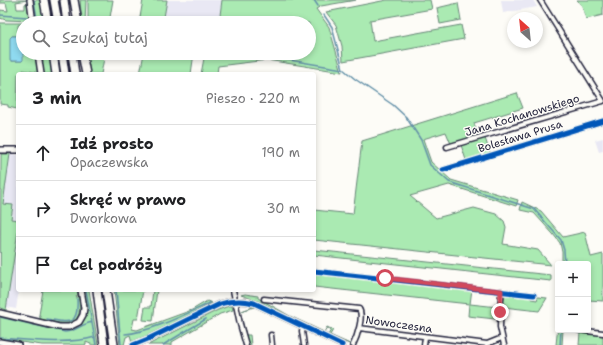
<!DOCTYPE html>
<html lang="pl">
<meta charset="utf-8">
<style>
body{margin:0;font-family:"Shantell Sans",sans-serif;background:#f2f2f2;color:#202124}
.controls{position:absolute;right:12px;bottom:12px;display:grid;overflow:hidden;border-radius:4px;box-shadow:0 2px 6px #0003}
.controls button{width:36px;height:36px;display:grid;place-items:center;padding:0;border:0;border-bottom:1px solid #e0e0e0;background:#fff;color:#202124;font:20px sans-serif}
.compass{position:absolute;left:507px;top:12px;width:36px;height:36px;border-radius:50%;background:#fff;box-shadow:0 2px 6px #0003;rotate:333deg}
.stop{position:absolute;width:12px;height:12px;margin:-9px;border:3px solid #d1495b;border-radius:50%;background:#fff}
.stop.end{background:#d1495b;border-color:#fff;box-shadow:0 1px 4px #0008}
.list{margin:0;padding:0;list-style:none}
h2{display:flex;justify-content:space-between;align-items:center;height:52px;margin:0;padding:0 16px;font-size:17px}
h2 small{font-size:13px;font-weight:400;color:#757577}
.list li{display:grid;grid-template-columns:26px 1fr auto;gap:12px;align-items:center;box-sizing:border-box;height:56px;padding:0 16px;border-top:1px solid #e0e0e0}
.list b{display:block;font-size:15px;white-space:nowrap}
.list p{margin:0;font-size:13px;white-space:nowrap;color:#757577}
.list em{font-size:13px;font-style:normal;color:#757577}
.icon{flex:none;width:22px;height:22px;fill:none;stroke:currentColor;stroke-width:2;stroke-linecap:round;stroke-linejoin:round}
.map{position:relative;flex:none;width:603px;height:345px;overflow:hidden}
.search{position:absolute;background:#fff;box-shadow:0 2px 6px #0003;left:16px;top:16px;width:300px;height:44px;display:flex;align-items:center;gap:10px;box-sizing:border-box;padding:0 14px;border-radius:22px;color:#757577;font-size:15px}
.panel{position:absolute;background:#fff;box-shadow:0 2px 6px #0003;left:16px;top:72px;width:300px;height:220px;border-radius:4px}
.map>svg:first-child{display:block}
.built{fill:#e9e8f4}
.green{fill:#aaeab2;stroke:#668676}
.water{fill:#8fdaf0;stroke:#6390a8}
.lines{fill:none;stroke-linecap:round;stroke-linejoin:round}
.stream{stroke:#6390a8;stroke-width:1.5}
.minor-casing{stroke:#22223b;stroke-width:7}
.tertiary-casing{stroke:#22223b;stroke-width:8}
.motorway-casing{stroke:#22223b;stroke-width:10}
.minor{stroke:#fdfcf7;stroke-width:4}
.tertiary{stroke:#fdfcf7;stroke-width:5}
.motorway{stroke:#fdfcf7;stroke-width:7}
.cycleway-casing{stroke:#fdfcf7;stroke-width:8}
.cycleway{stroke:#0057b8;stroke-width:5}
.route{stroke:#d1495b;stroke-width:5}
.labels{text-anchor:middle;stroke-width:3;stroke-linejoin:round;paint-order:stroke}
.street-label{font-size:11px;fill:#22223b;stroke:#fdfcf7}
</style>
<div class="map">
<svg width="603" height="345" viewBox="0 0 603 345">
<rect width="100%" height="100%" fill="#fdfcf7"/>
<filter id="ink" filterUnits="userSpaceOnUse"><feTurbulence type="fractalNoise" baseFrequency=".025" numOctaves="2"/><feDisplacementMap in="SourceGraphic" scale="8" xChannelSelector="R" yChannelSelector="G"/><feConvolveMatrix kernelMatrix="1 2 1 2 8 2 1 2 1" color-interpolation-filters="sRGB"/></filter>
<g filter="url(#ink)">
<path class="built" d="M167,0H222L219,23H163Z
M501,0H533L537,7L503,13Z
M603,138V151L599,152L595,140Z
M10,154L18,155V220L11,219L3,204Z
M18,231L19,290L16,309L6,307Z"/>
<path class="green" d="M0,0H27L16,2L17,9H25V4L27,3L30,21L6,20L0,18V10L8,11L6,3H0Z
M32,0H41L44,23H36Z
M80,0H86L85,23H82Z
M88,0H113L109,23H88Z
M143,0H167L163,23H139Z
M222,0H356L321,6L316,9L329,27L342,72L267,60L218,66L217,74H201L205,53H309V23H219Z
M387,0H430L432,9L370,20L373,41L461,25L464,39L343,61L342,46L336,25L326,12Z
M577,0H603V15L586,19L582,6Z
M458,3L461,20L440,24L437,8Z
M0,23H23V25H18V31H23V43L21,36H12V61H22L23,53H35L38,74L35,72L23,70L22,74H18L17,109L8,107V105L0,104Z
M40,53H49L53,74H43Z
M86,53H105L101,74H89Z
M144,53H194L191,74H140Z
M517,93L523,108L474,123L478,136L451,144L446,132L423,139L431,162L451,180L518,200L516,206L449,185L410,196L436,218L474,208L496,214L504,221L506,227L503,244L538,250L551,265L314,240V210L353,214L362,141Z
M485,138L490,153L466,160L461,145Z
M1,154H10L3,204L13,205L11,219L18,220V231L6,310L0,308Z
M522,202L541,211L563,237L585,232L591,257L603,254V301L588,300V264H562V252L560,243L553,234L534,213L520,210Z
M314,250L551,275V281L314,255Z
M314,274L470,290L472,289L470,304L498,307L497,317L495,319L468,316L469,304L314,287Z
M43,290H78V295H77L76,297H79C79,302 80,308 79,313C75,330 51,321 40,319V315H39Z
M84,290H89L98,345H93L86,342V345H42L0,339V316C10,317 20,320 30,322C48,327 83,342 86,311C87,304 85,297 84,290Z
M100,290H102L110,345H108Z
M114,290H143L138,319H134L132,329L137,330L192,310L207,301L212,303L156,333L132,342L130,335L126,337L124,345H120Z
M153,290H157L153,321L143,320L145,307H151Z
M508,293L529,296L531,299L537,300L538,297L547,298L539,311L503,307L505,294Z
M245,294L258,296V298L290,316L324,332L327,327L333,330L330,335L352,345L328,335L331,330L327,328L324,333L258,301L241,295Z
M229,306H232L233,310L220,314L172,342V345H148L218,310Z
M253,307H254L244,310L240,313L246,335H250L251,345H247L239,312Z
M558,325V330H563L562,345H556Z
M580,333L603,335V345H579Z"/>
<path class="water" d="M12,36H21L23,37V60L22,61H12L10,60V38Z"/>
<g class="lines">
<path class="stream" d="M34,0L37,19
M314,0L318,6
M0,15L27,17
M324,15L332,27L343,69L355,79L393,105L406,117L421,140L430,165L449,182L534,209L561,240L564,250L565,264
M247,53L343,69
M86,290L96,345
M116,290L121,345
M0,317L65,332C77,331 81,324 92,322
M47,319C69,323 79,326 77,299
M125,334C148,333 188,313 210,303
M0,338C28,340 68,345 95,337
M163,345L206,319
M560,345L561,330"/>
<g class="minor-casing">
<path id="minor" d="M540,0L603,101
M447,147L603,101
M443,170L603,121
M314,271L534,295
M233,290L240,324L246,345
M501,291L500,327L504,345
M264,299L359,309C364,316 357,337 353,345
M359,328L487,344L502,338
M578,330L603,333
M302,331L304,345
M271,335L272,345
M424,345L425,337"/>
</g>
<g class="tertiary-casing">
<path id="tertiary" d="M30,0L33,23
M38,53L41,74
M0,150H18
M0,313L59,327H69L79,322L83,315L84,308L81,290
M0,342L18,345
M133,345L148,339L220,304C232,300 243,300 254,303L342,345"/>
</g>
<g class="motorway-casing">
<path id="motorway" d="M44,0L48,23
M54,0L58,23
M64,0L67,23
M74,0L78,23
M53,53L56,74
M62,53L65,74
M72,53L75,74
M82,53L86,74
M97,290L104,345
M106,290L114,345"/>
</g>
<use href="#minor" class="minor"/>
<use href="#tertiary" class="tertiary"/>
<use href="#motorway" class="motorway"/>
<g class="cycleway-casing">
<path id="cycleway" d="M443,170L603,121
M314,271L534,295
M133,345L148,339L220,304C232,300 243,300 254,303L342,345"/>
</g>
<use href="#cycleway" class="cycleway"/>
</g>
</g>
<g class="lines" filter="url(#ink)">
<path class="route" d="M385,278L501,291L500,312"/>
</g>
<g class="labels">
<g class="street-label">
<text transform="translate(522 115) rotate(-17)" y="4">Jana Kochanowskiego</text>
<text transform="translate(520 136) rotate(-17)" y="4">Bolesława Prusa</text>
<text transform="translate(399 324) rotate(8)" y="4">Nowoczesna</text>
</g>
</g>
</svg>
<div class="controls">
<button>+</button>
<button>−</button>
</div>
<svg class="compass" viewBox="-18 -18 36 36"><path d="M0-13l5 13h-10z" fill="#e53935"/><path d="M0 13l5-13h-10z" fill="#757577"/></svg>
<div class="stop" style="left:385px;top:278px"></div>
<div class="stop end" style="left:500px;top:312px"></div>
<div class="search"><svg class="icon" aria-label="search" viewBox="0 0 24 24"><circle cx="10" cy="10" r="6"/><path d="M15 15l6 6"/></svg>Szukaj tutaj</div>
<section class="panel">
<h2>3 min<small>Pieszo · 220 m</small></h2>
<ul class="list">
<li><svg class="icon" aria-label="ahead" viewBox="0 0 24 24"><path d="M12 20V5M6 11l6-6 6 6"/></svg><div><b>Idź prosto</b><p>Opaczewska</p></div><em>190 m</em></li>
<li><svg class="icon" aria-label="right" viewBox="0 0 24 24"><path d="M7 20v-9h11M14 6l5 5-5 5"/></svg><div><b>Skręć w prawo</b><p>Dworkowa</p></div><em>30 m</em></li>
<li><svg class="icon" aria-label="arrive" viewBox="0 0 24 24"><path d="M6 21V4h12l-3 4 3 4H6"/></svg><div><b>Cel podróży</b></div></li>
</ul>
</section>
</div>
